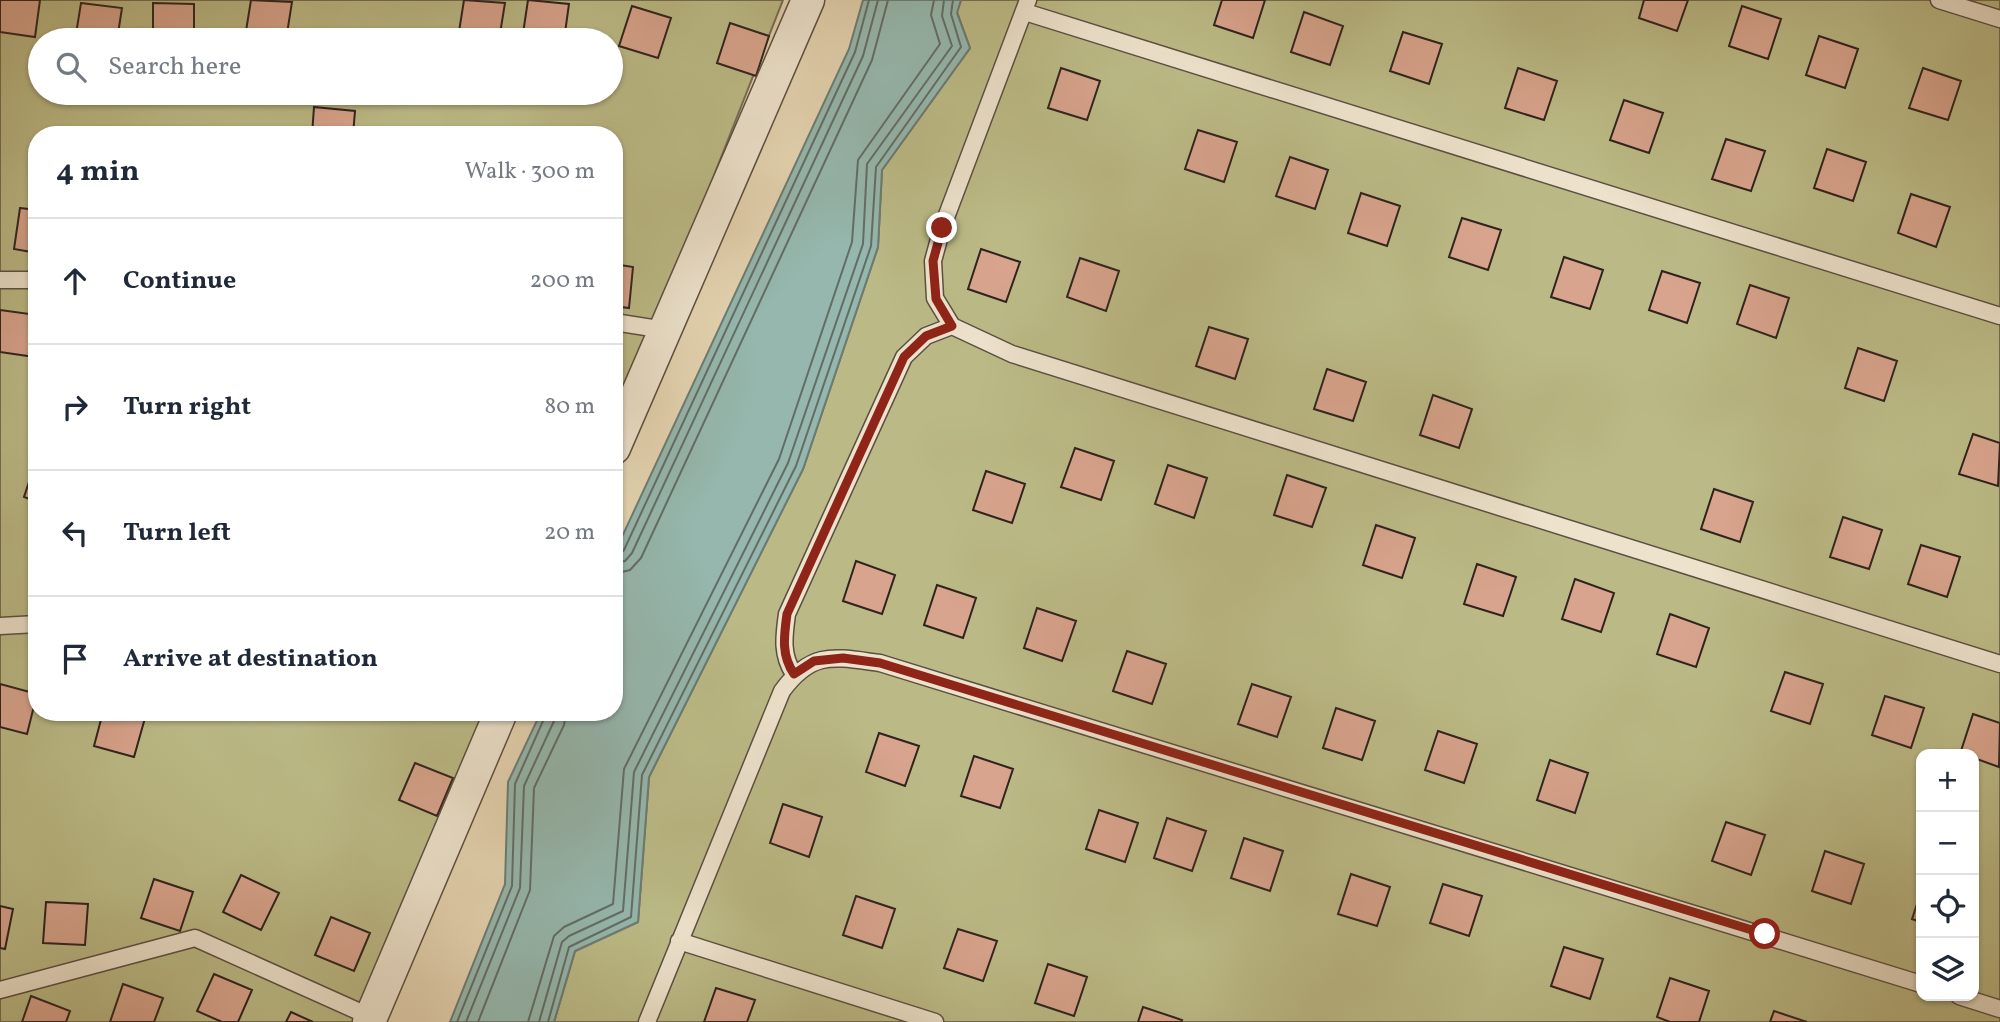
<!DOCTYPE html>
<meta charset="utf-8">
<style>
body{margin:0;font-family:Vollkorn,serif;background:#f2f2f3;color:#1f2937}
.controls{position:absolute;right:21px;bottom:21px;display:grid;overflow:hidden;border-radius:14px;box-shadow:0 2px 5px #0004}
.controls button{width:63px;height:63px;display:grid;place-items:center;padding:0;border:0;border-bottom:2px solid #e0e1e3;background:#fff;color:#1f2937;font:35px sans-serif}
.stop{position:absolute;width:21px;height:21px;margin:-16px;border:5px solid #8f2418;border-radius:50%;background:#fff}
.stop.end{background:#8f2418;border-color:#fff;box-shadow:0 2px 7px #0008}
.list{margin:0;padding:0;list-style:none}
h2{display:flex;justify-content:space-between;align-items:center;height:91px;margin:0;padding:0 28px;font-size:30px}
h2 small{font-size:23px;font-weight:400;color:#747a83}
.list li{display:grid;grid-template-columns:46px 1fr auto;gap:21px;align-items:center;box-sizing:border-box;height:126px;padding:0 28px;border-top:2px solid #e0e1e3}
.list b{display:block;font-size:26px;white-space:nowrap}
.list em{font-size:23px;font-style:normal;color:#747a83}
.icon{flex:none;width:38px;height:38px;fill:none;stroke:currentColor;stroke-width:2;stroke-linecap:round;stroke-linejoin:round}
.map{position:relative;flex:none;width:2000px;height:1022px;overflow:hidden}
.search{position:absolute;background:#fff;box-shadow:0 2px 5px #0004;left:28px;top:28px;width:595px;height:77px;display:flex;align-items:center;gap:18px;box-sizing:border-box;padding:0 24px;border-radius:38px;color:#747a83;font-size:26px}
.panel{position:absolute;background:#fff;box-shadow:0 2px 5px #0004;left:28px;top:126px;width:595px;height:595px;border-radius:28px}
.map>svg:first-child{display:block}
.green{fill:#bbba86;stroke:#756e52;stroke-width:2;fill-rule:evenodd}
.water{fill:#95b7ad;stroke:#6c7c74;stroke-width:2}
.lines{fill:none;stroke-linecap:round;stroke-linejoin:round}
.shore{stroke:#626d66;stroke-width:2}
.building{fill:#d8a48d;stroke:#2f231e;stroke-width:2}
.lane-casing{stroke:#5c4f42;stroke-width:19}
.street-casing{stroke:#5c4f42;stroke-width:35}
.lane{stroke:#ede2cc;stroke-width:16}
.street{stroke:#ede2cc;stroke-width:32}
.route{stroke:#8f2418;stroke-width:9}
</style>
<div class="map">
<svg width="2000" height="1022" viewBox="0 0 2000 1022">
<rect width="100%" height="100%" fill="#e4d3b0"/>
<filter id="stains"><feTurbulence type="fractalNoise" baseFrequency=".00286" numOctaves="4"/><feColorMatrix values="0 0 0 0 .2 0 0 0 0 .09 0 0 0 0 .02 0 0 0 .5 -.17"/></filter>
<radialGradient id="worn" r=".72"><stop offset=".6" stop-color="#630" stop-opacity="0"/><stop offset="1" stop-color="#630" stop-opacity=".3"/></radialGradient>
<path class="green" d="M0,0H783L700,211L614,413V135H37V712H488L357,1022H0ZM40,40H611V93H40Z
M961,0H2000V1022H554L575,951L638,922L649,777L803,469L878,247L882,170L970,48L957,12ZM1921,754H1974V996H1921Z"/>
<path class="water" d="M863,0H961L957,13L970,48L882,170L878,247L803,469L649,777L638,922L575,951L554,1022H450L505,884L508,782L541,712H614V554L849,49Z"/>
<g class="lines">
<path class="shore" d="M614,555L620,554L624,550L855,52L869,0
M614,563L625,561L632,553L863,56L878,0
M614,574L630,570L641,558L872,60L888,0
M457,1022L512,886L515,784L547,712
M466,1022L520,888L524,786L554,721L555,712
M478,1022L530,890L534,788L564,725L566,712
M528,1022L554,936L564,927L613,904L624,769L779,459L852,242L858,160L940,44L931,15L934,0
M539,1022L562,942L569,936L623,911L634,772L788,463L863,244L867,164L952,46L942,16L944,0
M548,1022L569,947L631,917L642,775L796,466L871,246L876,167L961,47L951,14L953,0"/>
</g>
<path class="building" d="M0,0H40L35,37L0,32Z
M251,0L292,2L286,40L245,37Z
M464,0L505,3L499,40L458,38Z
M528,0L569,4L564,40H522Z
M1222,0H1265L1253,38L1214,25Z
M1644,0H1688L1677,31L1639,18Z
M81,3L122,8L117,40H75Z
M153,3L194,4V40H153Z
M632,6L671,18L658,58L619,46Z
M1742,6L1781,19L1768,59L1729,46Z
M1304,12L1343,26L1330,65L1291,52Z
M730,23L769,36L756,76L717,63Z
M1403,32L1442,44L1429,84L1390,71Z
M1819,36L1858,49L1845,88L1806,75Z
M1061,68L1100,81L1087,120L1048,108Z
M1518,68L1557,81L1544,120L1505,108Z
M1923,68L1961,81L1948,120L1909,108Z
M1624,100L1663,113L1649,153L1610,140Z
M314,107L355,111L353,135H312Z
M1198,130L1237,142L1224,182L1185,169Z
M1726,139L1765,151L1751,191L1712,179Z
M1827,149L1866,162L1853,201L1814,188Z
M1290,157L1328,170L1315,209L1276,196Z
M1361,193L1400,206L1387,246L1348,233Z
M1911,194L1950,207L1936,247L1898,233Z
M20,208L37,210V253L14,249Z
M1462,218L1501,230L1488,270L1449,257Z
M981,249L1020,262L1006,302L968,289Z
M1564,257L1603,270L1590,309L1551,297Z
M1080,258L1119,271L1106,311L1067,297Z
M614,264L633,267L629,308L614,306Z
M1662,271L1700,283L1687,323L1649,310Z
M1750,285L1789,298L1776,338L1737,324Z
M0,310L37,315L35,357L0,352Z
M1209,327L1248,339L1235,379L1196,366Z
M1858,348L1897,361L1884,401L1845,388Z
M1327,369L1366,382L1353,421L1314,409Z
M1433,395L1472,409L1459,448L1420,435Z
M1973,434L2000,443L1998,486L1959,474Z
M1075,448L1114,461L1101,500L1061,487Z
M37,458V502L24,497Z
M1168,465L1207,478L1194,518L1155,504Z
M986,471L1025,484L1012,523L973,510Z
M1287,475L1326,488L1312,527L1274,515Z
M1714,489L1753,502L1740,542L1701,529Z
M1843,517L1882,530L1869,569L1830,557Z
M1376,525L1415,538L1402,578L1363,565Z
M1921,545L1960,557L1947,597L1908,584Z
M856,561L895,575L882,614L843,601Z
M1477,564L1516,577L1503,616L1464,604Z
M1575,579L1614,593L1601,632L1562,619Z
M937,585L976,598L963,638L924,625Z
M1037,608L1076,621L1062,661L1024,648Z
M1670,614L1709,628L1696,667L1657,654Z
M1127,651L1166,664L1152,704L1113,691Z
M1785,672L1823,684L1810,724L1771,711Z
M0,684L37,694L27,734L0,727Z
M1252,684L1291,697L1277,737L1238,724Z
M1885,696L1924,708L1911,748L1872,735Z
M1336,708L1375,721L1362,760L1323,748Z
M103,712H123L145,718L134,757L94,746Z
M1973,714L2000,723L1999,767L1974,758V754H1960Z
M1438,731L1477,744L1464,783L1425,770Z
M879,733L919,746L905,786L866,772Z
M974,756L1013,769L1000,808L961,796Z
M1550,760L1588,773L1575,813L1537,800Z
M415,763L453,778L437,816L399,800Z
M783,804L822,817L809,857L770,843Z
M1099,810L1138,823L1125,862L1086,849Z
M1167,818L1206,831L1192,871L1154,858Z
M1726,822L1765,835L1751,875L1712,861Z
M1244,838L1283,851L1270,891L1231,878Z
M1825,851L1864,864L1851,904L1812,891Z
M1351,874L1390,887L1377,926L1338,914Z
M241,875L279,893L261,930L223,912Z
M154,879L193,892L180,931L141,918Z
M1443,884L1482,896L1469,936L1430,923Z
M1921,892V922L1912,919Z
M856,896L895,909L882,948L843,935Z
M46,902L88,904L85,945L43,943Z
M0,906L13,909L5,949L0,948Z
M331,917L370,933L354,971L315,955Z
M958,929L997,941L983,981L944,968Z
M1564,947L1603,959L1590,999L1551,986Z
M1048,964L1087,977L1074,1016L1035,1003Z
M214,974L252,990L238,1022H222L197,1011Z
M1670,978L1709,991L1699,1022H1670L1657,1017Z
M123,984L163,998L154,1022H110Z
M716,988L755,1000L747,1022H704Z
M31,996L70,1011L66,1022H22Z
M1143,1007L1182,1020L1181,1022H1138Z
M1774,1011L1807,1022H1770Z
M291,1012L313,1022H286Z"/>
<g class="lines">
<g class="lane-casing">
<path id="lane" d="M1028,0L942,228L933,261L935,298L952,326L1012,354L2000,664
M1939,0L2000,19
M1025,12L2000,316
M0,280H37
M614,322L665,330
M0,626L37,624
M794,674C781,655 784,636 787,614L904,357L926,336L952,326
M679,941L935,1022
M0,990L195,938L371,1017
M1959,996L2000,1009
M647,1022L782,691C812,650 834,657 880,663L1921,984"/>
</g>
<g class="street-casing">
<path id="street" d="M614,448L808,0
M369,1022L501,712"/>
</g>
<use href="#lane" class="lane"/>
<use href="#street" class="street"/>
</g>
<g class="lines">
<path class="route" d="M942,228L933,261L936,299L952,326L926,336L904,357L787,614C784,636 781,655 794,674L814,661L843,658L880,663L1765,934"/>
</g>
<rect width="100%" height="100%" filter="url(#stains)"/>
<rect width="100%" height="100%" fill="url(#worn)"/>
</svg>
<div class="controls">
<button>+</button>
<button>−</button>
<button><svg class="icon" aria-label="locate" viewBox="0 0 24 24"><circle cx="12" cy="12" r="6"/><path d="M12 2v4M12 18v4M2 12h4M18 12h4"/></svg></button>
<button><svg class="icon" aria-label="layers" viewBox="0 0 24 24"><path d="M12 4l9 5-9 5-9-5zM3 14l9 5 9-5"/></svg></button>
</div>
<div class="stop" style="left:1765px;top:934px"></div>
<div class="stop end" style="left:942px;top:228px"></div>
<div class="search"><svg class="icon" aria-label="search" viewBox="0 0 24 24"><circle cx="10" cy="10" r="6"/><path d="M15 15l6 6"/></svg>Search here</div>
<section class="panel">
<h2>4 min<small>Walk · 300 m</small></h2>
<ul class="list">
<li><svg class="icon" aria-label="ahead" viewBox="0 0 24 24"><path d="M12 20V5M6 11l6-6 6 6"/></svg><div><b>Continue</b></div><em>200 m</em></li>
<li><svg class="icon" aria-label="right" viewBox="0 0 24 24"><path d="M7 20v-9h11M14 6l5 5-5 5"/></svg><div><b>Turn right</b></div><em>80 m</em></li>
<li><svg class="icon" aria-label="left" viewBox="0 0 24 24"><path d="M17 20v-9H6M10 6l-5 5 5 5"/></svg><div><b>Turn left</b></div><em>20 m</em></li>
<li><svg class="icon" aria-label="arrive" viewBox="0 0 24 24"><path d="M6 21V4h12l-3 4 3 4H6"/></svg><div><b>Arrive at destination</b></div></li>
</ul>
</section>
</div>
